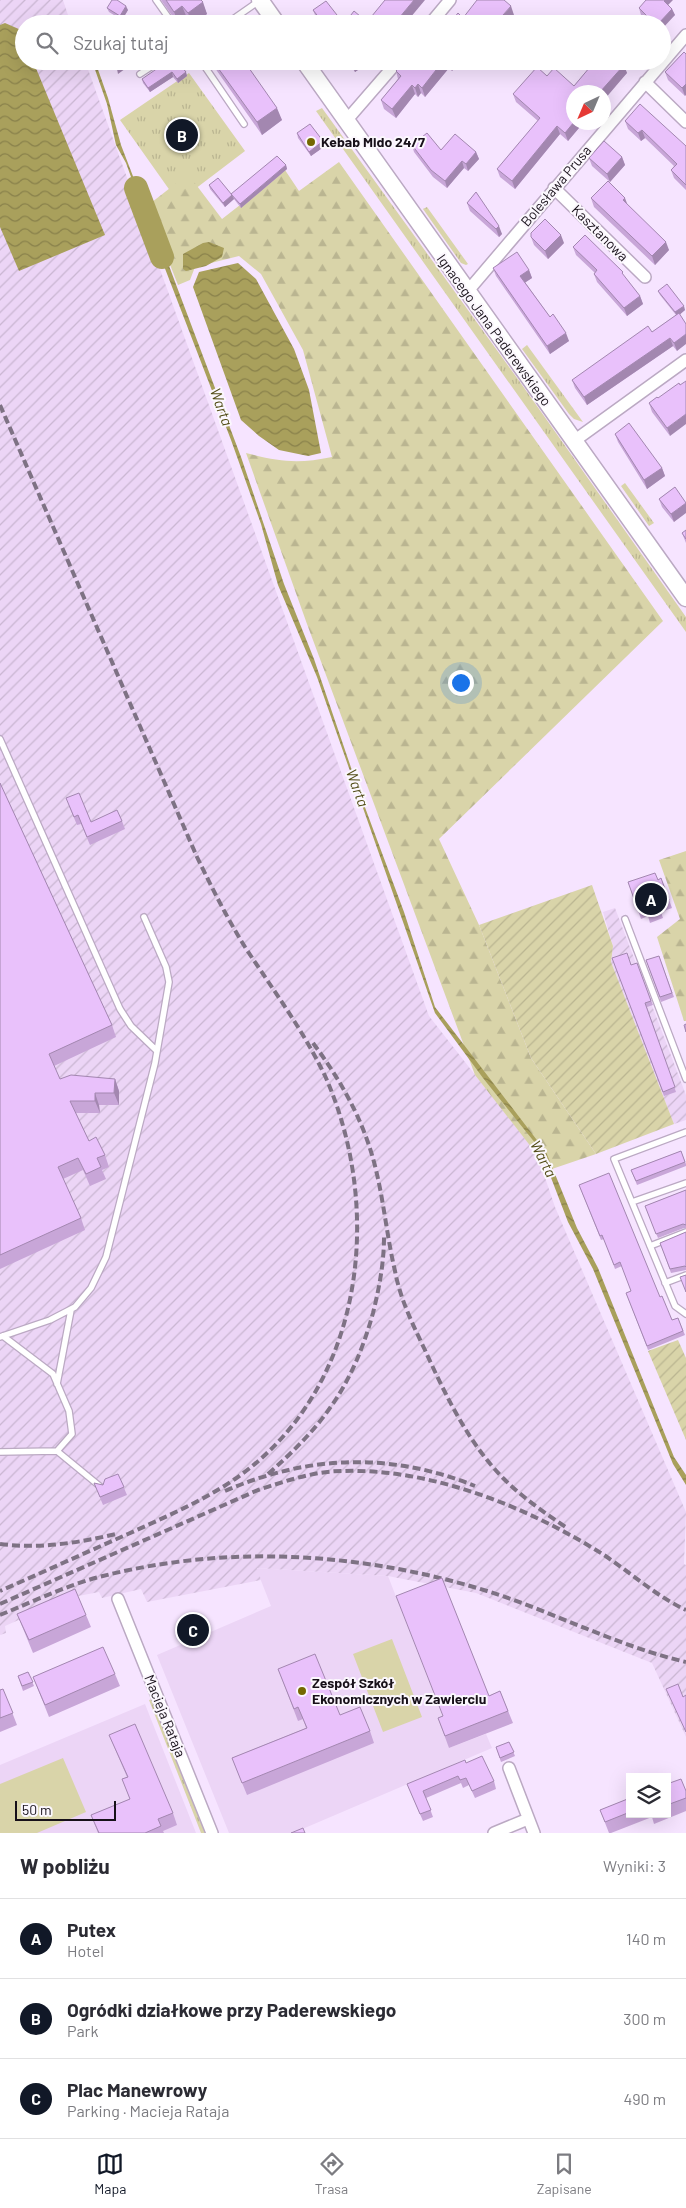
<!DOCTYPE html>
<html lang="pl">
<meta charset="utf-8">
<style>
body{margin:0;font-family:Barlow,sans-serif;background:#f7f7f7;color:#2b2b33}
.controls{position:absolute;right:15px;bottom:15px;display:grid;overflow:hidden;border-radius:0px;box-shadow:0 5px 20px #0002}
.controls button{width:45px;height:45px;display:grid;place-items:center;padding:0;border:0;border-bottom:1px solid #e1e1e2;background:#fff;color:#2b2b33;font:25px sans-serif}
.compass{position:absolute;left:566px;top:85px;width:45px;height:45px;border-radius:50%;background:#fff;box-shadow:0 5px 20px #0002;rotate:224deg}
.scale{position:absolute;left:15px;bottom:12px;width:101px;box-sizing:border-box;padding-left:5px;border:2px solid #171019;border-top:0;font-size:14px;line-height:18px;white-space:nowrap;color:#171019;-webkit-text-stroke:4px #fbf7fd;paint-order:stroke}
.you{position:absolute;left:460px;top:682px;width:18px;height:18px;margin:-12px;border:4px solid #fff;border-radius:50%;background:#1a73e8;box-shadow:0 0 0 8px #1a73e833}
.badge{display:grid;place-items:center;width:32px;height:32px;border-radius:50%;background:#111827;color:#fff;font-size:16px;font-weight:700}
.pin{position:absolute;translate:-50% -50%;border:2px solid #fff;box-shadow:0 1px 5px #0006}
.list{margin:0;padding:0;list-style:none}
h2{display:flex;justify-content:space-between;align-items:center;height:65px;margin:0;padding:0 20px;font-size:21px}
h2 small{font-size:16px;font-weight:400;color:#7c7c81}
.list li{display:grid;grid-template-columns:32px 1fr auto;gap:15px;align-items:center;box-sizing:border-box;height:80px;padding:0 20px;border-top:1px solid #e1e1e2}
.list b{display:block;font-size:19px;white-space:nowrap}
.list p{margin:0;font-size:16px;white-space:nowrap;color:#7c7c81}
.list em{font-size:16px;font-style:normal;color:#7c7c81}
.icon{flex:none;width:28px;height:28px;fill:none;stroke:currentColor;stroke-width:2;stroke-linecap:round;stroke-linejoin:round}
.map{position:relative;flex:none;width:686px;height:1833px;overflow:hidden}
.search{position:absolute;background:#fff;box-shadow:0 5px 20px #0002;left:15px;right:15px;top:15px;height:55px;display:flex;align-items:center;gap:12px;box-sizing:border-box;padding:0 18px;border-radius:28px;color:#7c7c81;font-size:19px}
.sheet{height:305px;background:#fff}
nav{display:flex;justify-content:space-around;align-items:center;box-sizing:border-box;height:70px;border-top:1px solid #e1e1e2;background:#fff;font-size:14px;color:#7c7c81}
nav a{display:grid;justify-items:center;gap:2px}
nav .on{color:#111827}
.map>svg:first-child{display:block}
.built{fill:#ecd5f6}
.industrial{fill:url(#industrial-furrows)}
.grass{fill:url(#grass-tufts)}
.forest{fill:url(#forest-firs)}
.garden{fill:url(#garden-furrows)}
.pitch{fill:#d9d4a9}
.water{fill:url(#water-waves)}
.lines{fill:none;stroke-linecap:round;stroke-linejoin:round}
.river{stroke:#a9a05c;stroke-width:24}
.service-casing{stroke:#bba9c3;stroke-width:8}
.minor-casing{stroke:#bba9c3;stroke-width:14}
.secondary-casing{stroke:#bba9c3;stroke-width:19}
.service{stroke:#fff;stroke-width:5.5}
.minor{stroke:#fff;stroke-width:11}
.secondary{stroke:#fff;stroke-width:16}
.rail{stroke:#7e7284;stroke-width:4;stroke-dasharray:8 4;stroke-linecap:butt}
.wall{fill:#c8a6d8}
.shaded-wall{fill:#a387b0}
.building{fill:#e9c1fb;stroke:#a387b0}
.poi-dot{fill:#746800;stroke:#fbf7fd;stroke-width:2}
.labels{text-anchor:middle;stroke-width:4;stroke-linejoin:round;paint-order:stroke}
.poi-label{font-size:14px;font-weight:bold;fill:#171019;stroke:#fbf7fd;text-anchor:start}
.street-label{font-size:14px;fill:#171019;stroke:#fbf7fd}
.water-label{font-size:15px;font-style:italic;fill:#534d18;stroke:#fbf7fd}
</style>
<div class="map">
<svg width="686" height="1833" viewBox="0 0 686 1833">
<defs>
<pattern id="industrial-furrows" width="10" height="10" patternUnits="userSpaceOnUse" patternTransform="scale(1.25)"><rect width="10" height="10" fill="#ecd5f6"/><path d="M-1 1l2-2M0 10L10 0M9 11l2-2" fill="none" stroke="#cab6d2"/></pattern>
<pattern id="grass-tufts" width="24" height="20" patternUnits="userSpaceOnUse" patternTransform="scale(1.25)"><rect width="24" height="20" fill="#d9d4a9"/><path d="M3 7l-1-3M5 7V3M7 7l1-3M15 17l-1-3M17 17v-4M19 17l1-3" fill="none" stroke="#bab591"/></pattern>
<pattern id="forest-firs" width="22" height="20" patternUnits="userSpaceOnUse" patternTransform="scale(1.25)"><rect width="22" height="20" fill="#d9d4a9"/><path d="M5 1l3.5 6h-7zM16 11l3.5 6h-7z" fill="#bab591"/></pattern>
<pattern id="garden-furrows" width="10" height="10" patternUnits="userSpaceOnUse" patternTransform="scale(1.25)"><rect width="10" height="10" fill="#d9d4a9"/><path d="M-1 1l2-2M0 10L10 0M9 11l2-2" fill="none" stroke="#bab591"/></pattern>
<pattern id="water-waves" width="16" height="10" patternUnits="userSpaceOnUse" patternTransform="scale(1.25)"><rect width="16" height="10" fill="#a9a05c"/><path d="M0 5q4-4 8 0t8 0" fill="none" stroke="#89814b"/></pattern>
</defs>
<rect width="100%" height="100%" fill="#f6e4ff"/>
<path class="built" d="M256,1568L388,1576L447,1728L449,1748L486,1734L492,1748L293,1833H229L157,1655L271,1606Z
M145,1704L196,1833H0V1765Z"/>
<path class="industrial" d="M0,0H63L71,24H24V61H85L429,1016L537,1154L555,1207L686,1512L684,1564L686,1565V1737L652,1663L476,1593L388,1576L257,1568L261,1580L147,1602L141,1589L102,1598L99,1592L68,1598L5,1626L6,1633L0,1635Z
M615,908L686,1095V1120L674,1124L611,962L613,946L603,912Z"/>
<path class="grass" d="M189,73L245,151L178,202L120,120Z
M322,108L520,382L686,617V632L316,111Z
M427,207L468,264L466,265L461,263L423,209Z
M527,345L583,422L574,419L569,414L522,349Z
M625,483L654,523L649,526L621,486Z
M153,1699L206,1833H201L149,1700Z"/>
<path class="forest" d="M339,162L663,621L439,839L479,925L531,1058L596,1154L549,1170L475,1075L307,624L246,453C279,462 299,464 332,457L303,350L261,274L239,256L195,267L190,280L178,285L147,206L188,174L222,219L285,170L299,191Z
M686,851V1021H684L657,937L680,919L659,860Z"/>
<path class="garden" d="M592,885L613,946L611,962L674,1124L596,1154L531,1058L479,925Z
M678,1340L686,1358V1440L648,1351Z"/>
<path class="pitch" d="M392,1639L422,1717L383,1732L353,1654Z
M63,1758L86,1812L37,1833H0V1784Z"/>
<path class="water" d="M5,23L21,30L24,38V61H33L105,235L19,271L0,227V25Z
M92,61H95L108,98L121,145L149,218L146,219L126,163L116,145L107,104Z
M154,226L241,457L284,584L314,659L360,794L404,912L435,1007L546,1152L577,1228L598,1268L674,1457L686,1475V1485L673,1464L593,1269L568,1222L540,1149L483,1078L435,1013L317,677L278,585L261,524L231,440L149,227Z
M209,242L224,248L222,257L206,266L186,271L183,269V254L203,243Z
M238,263L256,279L294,349L309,390L321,453L308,456L279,450L259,436L241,420L193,287L199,272Z"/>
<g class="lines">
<path class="river" d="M136,188L162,257"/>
<g class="service-casing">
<path id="service" d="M156,0L173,24
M226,24L259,1
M201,61L244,124
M140,74L160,61
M0,739L120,1009L131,1026L157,1051
M625,919L686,1079
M686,1132L614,1159L675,1306L686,1314
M632,1202L686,1183
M650,1246L686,1232
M665,1283L686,1275
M0,1337L50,1320L75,1307L91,1288L106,1257L155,1063L169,982L166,967L144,917
M57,1384L71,1310
M57,1451L102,1488
M0,1452L57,1451L72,1434L69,1411L53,1374L3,1336"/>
</g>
<g class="minor-casing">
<path id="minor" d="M430,24L450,0
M645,82L686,122
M346,121L398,61
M554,188L645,277
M467,292L686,35
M574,441L686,360
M118,1599L212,1833
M509,1768L534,1833
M494,1833L528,1819"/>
</g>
<g class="secondary-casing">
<path id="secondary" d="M260,0L277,24
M304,61L686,598"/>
</g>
<use href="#service" class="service"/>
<use href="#minor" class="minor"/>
<use href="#secondary" class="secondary"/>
<path class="rail" d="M0,405L197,857C212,888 227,918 245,947C273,990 304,1031 326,1078C385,1213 363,1391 235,1479C201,1502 165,1517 128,1534C85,1553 43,1572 0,1591
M313,1043C342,1082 365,1123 376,1170C384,1203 387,1237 395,1271C400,1298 412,1323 424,1348C445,1394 468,1443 504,1479C523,1498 545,1513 567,1528
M268,1474C324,1425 353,1385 373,1313C379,1289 384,1263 384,1237
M225,1491C308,1455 391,1452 475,1486
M0,1544C40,1549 77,1543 116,1534
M0,1604L258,1490C286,1481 314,1471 343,1471C432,1468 530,1508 604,1555C631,1573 656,1596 686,1610
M0,1615C32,1602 65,1586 99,1577C226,1544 361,1552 487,1591C554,1612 617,1646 686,1662"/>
</g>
<path class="wall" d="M161,0H201L207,14L194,24H191L187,18L178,24Z
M668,5L672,9L675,15L662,24H651L641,15L639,8Z
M107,8L128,10L122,20L109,12Z
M313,10L337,15L340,24H320L317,20Z
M684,52L685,96L668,80L665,72Z
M210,61H244L282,120L262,135Z
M345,61H371L355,72L351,66L349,67Z
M418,61H460L452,71L449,68L425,97L421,93L418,97L415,94L396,118L384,109L381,100L398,79L396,71Z
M595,61H622L621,62L627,73L574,122H584L568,141L560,134L515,189L500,177L497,169L538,121L516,102L513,94L547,76L574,86Z
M188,65L184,69L187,76L178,83L173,77L150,92L143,83L142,79Z
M625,121L686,146V190L674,178L671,170L674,166L645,138L641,141L628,129Z
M297,133L325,146L311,156L298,138Z
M412,145L441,150L476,152L479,159L468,171L464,168L447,188L433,177L414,152Z
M622,157L625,165L610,182L592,166L589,158Z
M286,165L287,169L241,208L234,199L225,207L210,189L209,185L232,194Z
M476,192L502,234L499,237L470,211L467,203Z
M591,198L628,205L669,250L655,265L594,207Z
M531,237L564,243L548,259L534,245Z
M573,247L625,278L640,296L643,304L627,316L597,282L594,274L595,273L576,255Z
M493,268L529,270L532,278L525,282L550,317L569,341L550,354L496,276Z
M658,291L685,310L680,314L677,351L673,346L587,405L575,388L572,380L652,332L676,315L660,295Z
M657,397L670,436L652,412L649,403Z
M615,434L662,468L665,476L647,489L618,442Z
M675,487L674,522L662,507L659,499Z
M686,530V543L682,533Z
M0,783L112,1025L116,1037L54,1066L60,1079H115L119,1091V1105H99L100,1113H76L89,1141L105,1155L109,1167L102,1170L106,1179L90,1186L83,1170L63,1179L81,1218L85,1230L0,1269Z
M69,806L91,822L122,821L125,829L90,845L81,824L77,825Z
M661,878L672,908L661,912L663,918L650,923L648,916L641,919L628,882L658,880Z
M659,956L674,997L661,1002L646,960Z
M612,958L632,965L637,963L653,1005L647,1007L676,1092L664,1096Z
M681,1151L686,1164V1166L637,1185L631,1170Z
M579,1185L660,1297L672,1320L678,1318L685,1335L648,1350L626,1293L631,1291L622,1266L615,1269L604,1239L601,1240Z
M686,1190V1228H684L658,1238L645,1206Z
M686,1232V1270L671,1273L660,1243Z
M118,1474L127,1495L103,1505L94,1483L103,1485Z
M17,1614L86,1615L91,1627L33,1653Z
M278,1669L340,1715L370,1731L374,1743L247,1795L232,1758L306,1728L303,1719L298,1721Z
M28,1672L34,1686L23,1691L18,1676Z
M115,1674L120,1686L49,1717L33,1677Z
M3,1689L17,1725L0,1732V1690Z
M500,1691L513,1723L449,1748L438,1718Z
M109,1735L173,1813L177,1825L163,1831L164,1833H98L91,1815L130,1799L122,1779L127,1777Z
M509,1742L515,1756L501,1762L496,1747Z
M466,1763L494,1781L496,1789L475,1798L469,1785L463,1788L461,1783L426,1798L433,1817L423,1821L407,1784Z
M667,1784L686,1791V1811L654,1824L652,1817L611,1833H609L600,1810L630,1798V1814H667Z"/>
<path class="shaded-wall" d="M414,0H425L405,24H394Z
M665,0H673L666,7L664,1Z
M203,2L207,14L194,24H192L188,13Z
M126,6L128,10L122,20L120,16Z
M182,6L187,18L179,24L174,12Z
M511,6L514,15L506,24H495Z
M672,9L675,15L662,29V24H658Z
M337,15L340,24H325Z
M186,61H187L188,65L183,70L181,66Z
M347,61H349L351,66L349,67Z
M356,61H371L355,72L352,64Z
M443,61H447L449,68L425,97L422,88Z
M449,61H460L452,71Z
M127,62L129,66L118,74L117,69Z
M624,65L627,73L604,100V92H600Z
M172,72L173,77L150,92L148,88Z
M186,72L187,76L178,83L177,79Z
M418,84L421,93L418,97L415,88Z
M686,84V95L685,96L682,88Z
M412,85L415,94L396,118L392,109Z
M277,108L282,120L262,135L257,122Z
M574,122H584L568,141L565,133Z
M557,126L560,134L515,189L512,181Z
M642,130L645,138L641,141L638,133Z
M323,141L325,146L311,156L309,152Z
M476,152L479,159L468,171L466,164Z
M622,157L625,165L610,182L607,174Z
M462,161L464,168L447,188L445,181Z
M286,165L287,169L241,208L240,204Z
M232,195L234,199L225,207L223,203Z
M625,198L628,206L623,200Z
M499,226L502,234L499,237L496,229Z
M561,235L564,243L548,259L545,251Z
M666,242L669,250L655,265L652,256Z
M529,270L532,278L523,284L520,276Z
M640,296L643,304L627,316L624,308Z
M684,306L685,310L677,317L675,312Z
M566,333L569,341L550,354L547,346Z
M686,334V344L677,351L674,343Z
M670,338L673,346L587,405L584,397Z
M686,414V424L670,436L667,428Z
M662,468L665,476L647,489L644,480Z
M686,503V513L674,522L671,514Z
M115,1079L119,1091V1105L114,1093Z
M95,1093L99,1105L100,1113L95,1101Z"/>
<path class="building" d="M112,0H117L126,6L120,16L107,8Z
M166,0H201L203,2L188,13L182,6L174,12Z
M385,0H414L394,24H344L354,11L367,22Z
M477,0H504L511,6L495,24H449L458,13L463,18Z
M646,0H665L664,1L672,9L658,24H655L639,8Z
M326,1L337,15L325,24H324L313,10Z
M684,52L686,54V84L682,88L665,72Z
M113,61H127V62L117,69Z
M168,61H186L181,66L186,72L177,79L172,72L148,88L142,79Z
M213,61H244L277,108L257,122Z
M405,61H443L422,88L418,84L415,88L412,85L392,109L381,100L401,76L396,71Z
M595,61H620L624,65L600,92H574V122L565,133L557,126L512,181L497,169L540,118L513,94L537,67L547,76L554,68L574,86Z
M640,104L686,146V185L671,170L677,164L642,130L638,133L625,121Z
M310,124L323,141L309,152L297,133Z
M427,133L441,150L455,134L476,152L466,164L462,161L445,181L431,170L412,145Z
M604,141L622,157L607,174L589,158Z
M277,156L286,165L240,204L231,194Z
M218,178L232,195L223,203L209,185Z
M608,181L625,198L623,200L666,242L652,256L591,198Z
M476,192L499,226L496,229L467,203Z
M545,219L561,235L545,251L531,237V233Z
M585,235L623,272L622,273L640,296L624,308L594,274L597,270L573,247Z
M517,252L529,270L520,276L550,317L553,314L566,333L547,346L493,268Z
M667,284L684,306L675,312L658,291Z
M679,313L686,324V334L674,343L670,338L584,397L572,380L648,326L652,332Z
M686,381V414L667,428L649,403L657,397L658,398L679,383L680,385Z
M629,423L662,468L644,480L615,434Z
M675,487L686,503L671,514L659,499Z
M686,530V539L682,533Z
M0,783L112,1025L49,1054L60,1079L71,1075L115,1079L114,1093H95V1101H70L89,1141L96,1137L105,1155L97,1158L101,1167L86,1174L78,1158L58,1167L81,1218L0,1255Z
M79,793L91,822L117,810L122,821L87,837L78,815L74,817L66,798Z
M655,873L658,880L661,878L669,900L658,904L660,910L647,914L645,908L638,910L628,882Z
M627,953L631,965L637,963L651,1001L645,1003L675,1087L663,1092L612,958Z
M659,956L672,993L660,997L646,960Z
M686,1024V1032L684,1025Z
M681,1151L685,1162L636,1181L631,1170Z
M609,1173L660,1297L662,1296L672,1320L678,1318L683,1331L647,1346L626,1293L631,1291L620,1262L614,1265L602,1235L600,1236L579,1185Z
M686,1190V1225L683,1224L656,1234L645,1206Z
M686,1232V1267L685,1266L670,1269L660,1243Z
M686,1275V1292L680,1277Z
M118,1474L124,1487L100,1497L94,1483L103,1485L105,1479Z
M442,1578L489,1696L500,1691L508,1711L445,1736L438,1718L443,1716L396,1596Z
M75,1589L86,1615L29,1640L17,1614Z
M103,1647L115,1674L45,1705L33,1677Z
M315,1654L340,1715L360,1707L370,1731L242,1783L232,1758L307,1728L298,1707L294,1709L278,1669Z
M28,1672L33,1682L22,1686L18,1676Z
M678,1684L683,1697L686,1695V1732L666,1689Z
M3,1689L13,1713L0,1718V1690Z
M135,1724L173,1813L158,1819L161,1826L145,1833H99L91,1815L130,1799L122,1779L128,1777L109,1735Z
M509,1742L514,1752L500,1758L496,1747Z
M482,1756L494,1781L472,1791L466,1778L460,1780L458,1776L423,1791L431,1810L420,1814L407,1784L465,1760L466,1763Z
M681,1779L686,1791V1798L667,1805V1784Z
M630,1798V1812L605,1822L600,1810Z
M303,1828L305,1833H291Z"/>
<g class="poi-dot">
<circle cx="311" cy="142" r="5"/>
<circle cx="302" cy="1691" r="5"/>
</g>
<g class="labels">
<g class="poi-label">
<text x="321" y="147">Kebab Mido 24/7</text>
<text x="312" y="1688">Zespół Szkół<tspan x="312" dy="16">Ekonomicznych w Zawierciu</tspan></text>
</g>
<g class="street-label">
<text transform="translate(556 186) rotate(-50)" y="5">Bolesława Prusa</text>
<text transform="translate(600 233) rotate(45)" y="5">Kasztanowa</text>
<text transform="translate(494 330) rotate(54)" y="5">Ignacego Jana Paderewskiego</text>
<text transform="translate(165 1716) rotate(68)" y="5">Macieja Rataja</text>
</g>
<g class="water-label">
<text transform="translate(221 407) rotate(70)" y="5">Warta</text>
<text transform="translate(357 788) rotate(70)" y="5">Warta</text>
<text transform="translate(543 1159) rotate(63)" y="5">Warta</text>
</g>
</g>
</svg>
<div class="controls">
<button><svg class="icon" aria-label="layers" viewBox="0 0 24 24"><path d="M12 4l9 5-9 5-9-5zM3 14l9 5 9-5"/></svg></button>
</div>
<svg class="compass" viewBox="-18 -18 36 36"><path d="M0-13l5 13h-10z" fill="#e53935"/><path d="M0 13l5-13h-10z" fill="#7c7c81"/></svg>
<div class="scale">50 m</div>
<div class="you"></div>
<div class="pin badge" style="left:651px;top:899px">A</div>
<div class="pin badge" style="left:182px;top:135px">B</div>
<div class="pin badge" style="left:193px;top:1630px">C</div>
<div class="search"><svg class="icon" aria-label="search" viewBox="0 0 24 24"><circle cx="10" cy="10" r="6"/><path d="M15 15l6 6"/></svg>Szukaj tutaj</div>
</div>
<section class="sheet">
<h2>W pobliżu<small>Wyniki: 3</small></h2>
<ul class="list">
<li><span class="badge">A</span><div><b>Putex</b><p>Hotel</p></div><em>140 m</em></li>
<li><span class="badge">B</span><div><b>Ogródki działkowe przy Paderewskiego</b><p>Park</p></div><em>300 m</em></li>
<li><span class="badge">C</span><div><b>Plac Manewrowy</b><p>Parking · Macieja Rataja</p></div><em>490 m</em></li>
</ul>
</section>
<nav>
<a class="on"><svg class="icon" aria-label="map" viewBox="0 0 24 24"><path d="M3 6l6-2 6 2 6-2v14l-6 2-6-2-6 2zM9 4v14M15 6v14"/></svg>Mapa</a>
<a><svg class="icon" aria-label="directions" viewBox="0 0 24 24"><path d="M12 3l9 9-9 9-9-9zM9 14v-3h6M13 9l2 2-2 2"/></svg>Trasa</a>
<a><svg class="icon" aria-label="saved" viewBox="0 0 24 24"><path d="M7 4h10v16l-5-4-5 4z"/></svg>Zapisane</a>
</nav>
